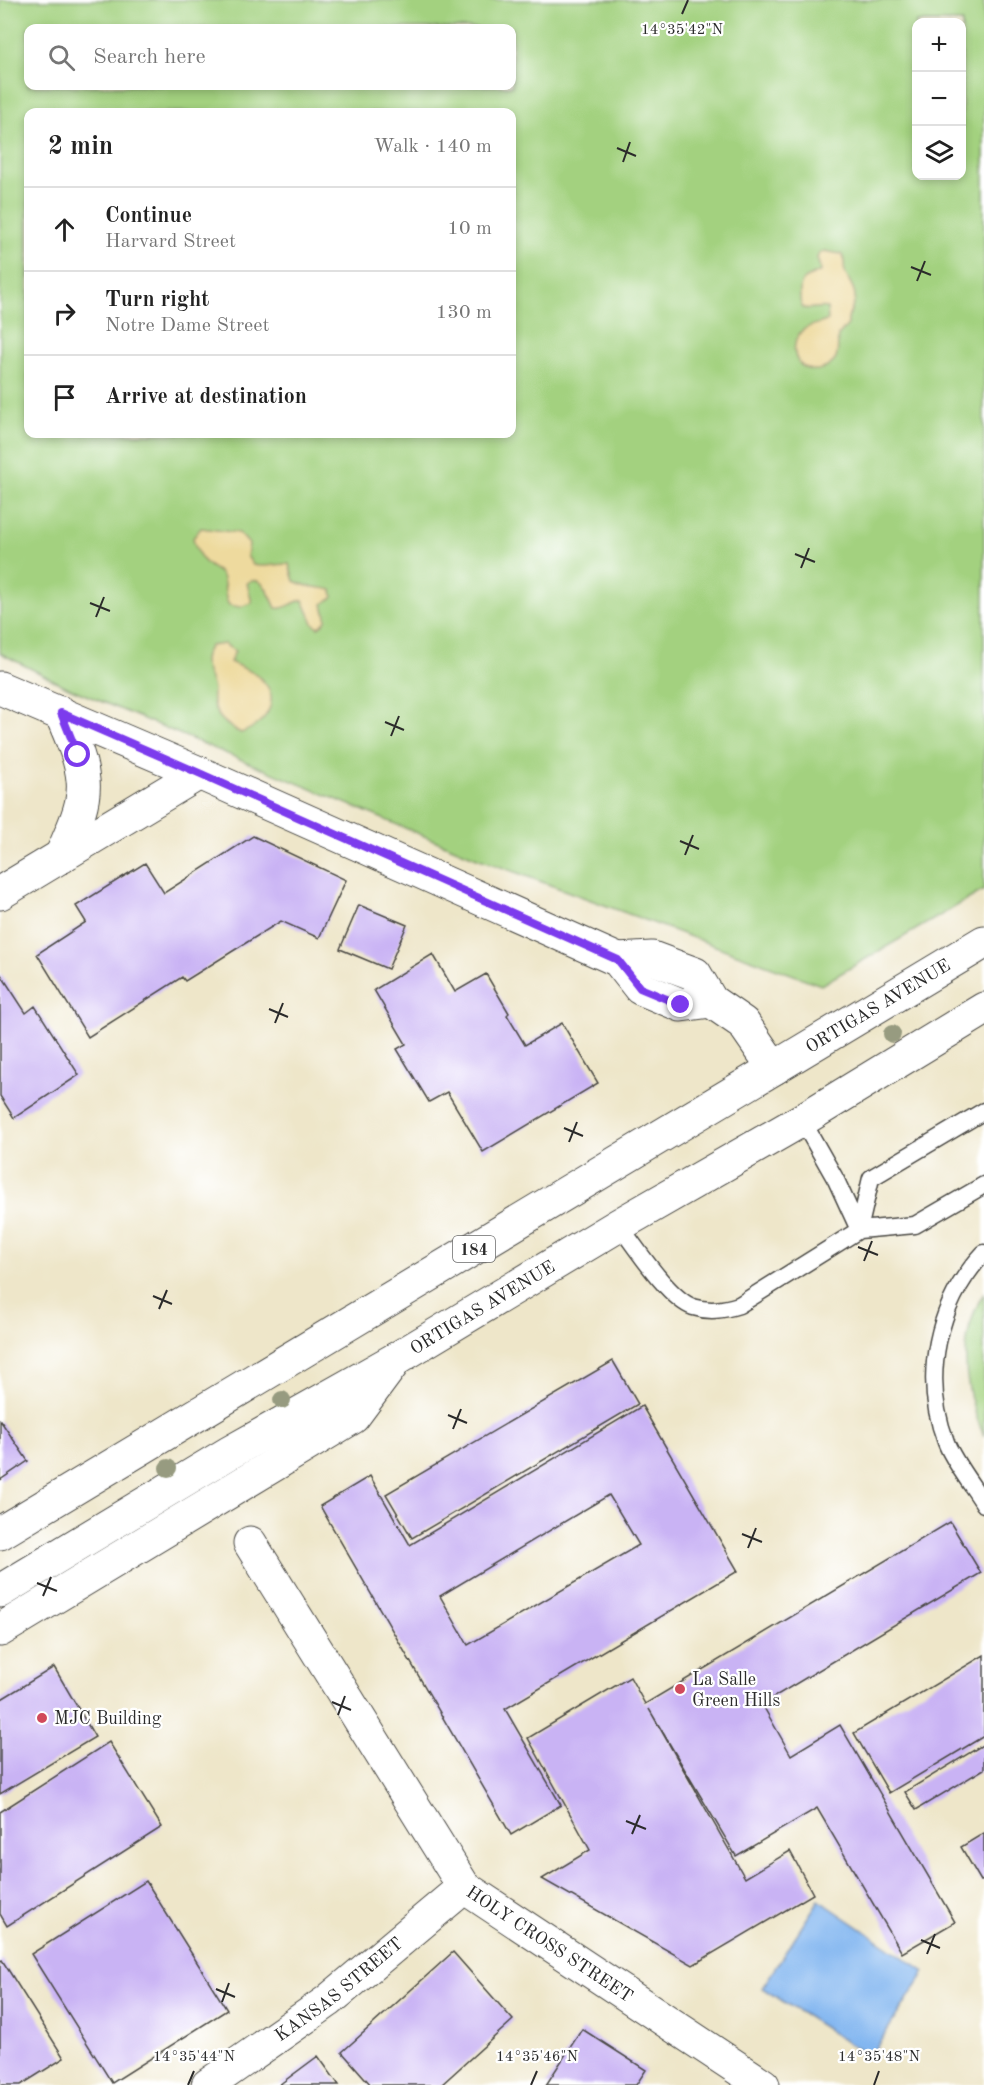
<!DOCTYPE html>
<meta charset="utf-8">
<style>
body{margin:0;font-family:"Old Standard TT",serif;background:#f2f2f2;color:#222}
.controls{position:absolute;right:18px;top:18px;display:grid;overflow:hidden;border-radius:12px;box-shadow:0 3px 9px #0003}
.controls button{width:54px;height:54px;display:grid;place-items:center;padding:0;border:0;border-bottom:2px solid #e0e0e0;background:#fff;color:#222;font:30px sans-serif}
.stop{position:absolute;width:18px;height:18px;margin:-14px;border:4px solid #7c3aed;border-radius:50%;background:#fff}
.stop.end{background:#7c3aed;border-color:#fff;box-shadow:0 2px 6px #0008}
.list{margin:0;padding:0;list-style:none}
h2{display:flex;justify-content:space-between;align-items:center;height:78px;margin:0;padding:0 24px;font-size:26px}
h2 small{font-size:20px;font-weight:400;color:#767676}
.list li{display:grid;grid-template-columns:39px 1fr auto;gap:18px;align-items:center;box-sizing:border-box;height:84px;padding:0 24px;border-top:2px solid #e0e0e0}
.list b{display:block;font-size:22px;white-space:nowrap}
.list p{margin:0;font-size:20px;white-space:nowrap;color:#767676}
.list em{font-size:20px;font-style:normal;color:#767676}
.icon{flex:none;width:33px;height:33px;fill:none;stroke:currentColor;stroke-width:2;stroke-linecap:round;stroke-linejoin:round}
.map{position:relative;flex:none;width:984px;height:2085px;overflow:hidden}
.search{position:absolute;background:#fff;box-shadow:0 3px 9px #0003;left:24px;top:24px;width:492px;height:66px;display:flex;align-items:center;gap:15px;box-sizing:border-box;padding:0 21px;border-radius:12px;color:#767676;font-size:22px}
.panel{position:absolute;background:#fff;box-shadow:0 3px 9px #0003;left:24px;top:108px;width:492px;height:330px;border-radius:12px}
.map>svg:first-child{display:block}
.green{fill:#a3d17f;stroke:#677e55;stroke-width:1.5;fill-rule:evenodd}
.sand{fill:#eeda9e;stroke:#8c8264;stroke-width:1.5}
.water{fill:#82b6f0;stroke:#56708e;stroke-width:1.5}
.building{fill:#c9b3f4;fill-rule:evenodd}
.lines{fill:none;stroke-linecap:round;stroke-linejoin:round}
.lane-casing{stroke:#484743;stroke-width:19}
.street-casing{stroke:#484743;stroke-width:35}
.primary-casing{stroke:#484743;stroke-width:35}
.highway-casing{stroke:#484743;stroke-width:35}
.lane{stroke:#fff;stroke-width:16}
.street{stroke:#fff;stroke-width:33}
.primary{stroke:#fff;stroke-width:33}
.highway{stroke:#fff;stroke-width:33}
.tree{fill:#979b80}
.route{stroke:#7c3aed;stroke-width:8}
.ticks{fill:none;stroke:#2b2b2b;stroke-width:2}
.poi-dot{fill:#d1495b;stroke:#fff;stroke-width:2}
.labels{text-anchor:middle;stroke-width:4.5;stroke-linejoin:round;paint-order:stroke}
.shield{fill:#fff;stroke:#6b6b6b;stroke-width:1.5}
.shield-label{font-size:16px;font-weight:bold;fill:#2b2b2b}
.street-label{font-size:18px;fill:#2b2b2b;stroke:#fff}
.poi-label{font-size:18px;fill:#2b2b2b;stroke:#fff;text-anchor:start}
.ticks-label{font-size:15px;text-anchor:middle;fill:#2b2b2b;stroke:#fff;stroke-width:4.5;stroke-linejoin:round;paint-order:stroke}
</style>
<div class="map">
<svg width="984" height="2085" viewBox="0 0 984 2085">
<rect width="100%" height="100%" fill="#fff"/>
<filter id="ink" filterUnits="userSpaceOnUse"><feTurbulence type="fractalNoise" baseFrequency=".0167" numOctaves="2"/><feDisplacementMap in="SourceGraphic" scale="12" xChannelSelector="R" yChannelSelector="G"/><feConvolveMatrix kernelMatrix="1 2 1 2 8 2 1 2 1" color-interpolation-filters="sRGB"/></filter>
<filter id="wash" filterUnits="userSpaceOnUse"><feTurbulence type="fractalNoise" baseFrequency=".008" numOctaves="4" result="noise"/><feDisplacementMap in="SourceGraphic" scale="24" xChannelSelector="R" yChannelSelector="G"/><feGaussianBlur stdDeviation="1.35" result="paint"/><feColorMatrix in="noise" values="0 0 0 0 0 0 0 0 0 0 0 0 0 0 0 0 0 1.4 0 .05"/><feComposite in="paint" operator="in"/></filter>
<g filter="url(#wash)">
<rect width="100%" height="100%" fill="#eee6c9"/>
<path class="green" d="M0,0H984V890L821,985L477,858L69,688L0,653ZM916,22H962V176H916ZM28,28H512V86H28ZM28,112H512V434H28Z
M984,1293V1436C964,1391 956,1338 984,1293Z"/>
<path class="sand" d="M824,251L841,254C846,260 843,265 845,272C848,281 856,288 855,298C854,309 846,315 848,325L838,335C837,342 839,352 836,358C835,362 833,362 830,365C806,381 785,357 799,334C805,325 819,325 828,320L827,308C818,306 812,310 803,308C800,303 800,300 800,294C799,277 808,278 821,271L817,258L819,254Z
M201,528L239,533L249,544L247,556L253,565C265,568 276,564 289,564L294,581C310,589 317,586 332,590L333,597L323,604C325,616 331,620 318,627L313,623L303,600C293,601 287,610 276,608C270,596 263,573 247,583L252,603L240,607L229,605C223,596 226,586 222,576C219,570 211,569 207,564C200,558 195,547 193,538Z
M224,644L235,651L230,662C238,666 247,669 255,674C285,696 269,722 241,733C229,727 216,718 213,703C212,697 214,691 212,685C207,667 198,664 210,646Z"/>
<path class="water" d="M819,1900L925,1972L870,2057L762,1988Z"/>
<g id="blocks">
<path class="building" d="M253,836L346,880L319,938L281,921L185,981L182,977L88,1037L37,954L86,922L76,906L145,863L164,893Z
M359,905L407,925L388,969L340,949Z
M433,954L455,992L486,974L509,1013L507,1015L525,1045L562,1023L598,1083L483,1152L447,1092L429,1102L397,1049L406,1044L374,990Z
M0,973L26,1013L35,1006L79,1075L14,1118L0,1096Z
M613,1361L638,1404L412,1538L386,1494Z
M642,1406L738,1571L505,1709L561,1805L511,1835L320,1506L370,1476L410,1545ZM609,1495L639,1545L468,1645L440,1596Z
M0,1420L28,1461L0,1480Z
M950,1522L981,1573L762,1704L791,1755L840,1725L955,1922L902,1953L817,1808L736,1856L649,1709L745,1878L790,1851L813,1894L693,1965L542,1879L590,1850L528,1738L630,1677L645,1704Z
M984,1655V1736L889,1793L854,1733Z
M54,1667L95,1737L0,1794V1700Z
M109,1742L162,1827L7,1926L0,1914V1812Z
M984,1744V1769L916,1810L905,1792Z
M984,1833V1880L981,1881L961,1847Z
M146,1881L227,2010L112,2083L31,1954Z
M453,1952L513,2020L441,2085H371L342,2052Z
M2,1960L64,2058L21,2085H0V1961Z
M582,2029L646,2070L636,2085H546Z
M318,2056L339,2085H279Z"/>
</g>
</g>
<g filter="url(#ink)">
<use href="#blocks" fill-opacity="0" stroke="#484743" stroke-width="1.5"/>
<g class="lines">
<g class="lane-casing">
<path id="lane" d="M802,1120L836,1180L859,1230
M619,1225C635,1246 669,1299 693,1307C709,1312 723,1310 739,1305L859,1230L915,1225L984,1185
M859,1230L871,1178L984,1111
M984,1253C937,1303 921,1377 946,1442C953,1461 973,1486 984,1504"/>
</g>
<g class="street-casing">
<g id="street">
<path d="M0,688L199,773L618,960L640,988L681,1005L711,1001"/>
<path d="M61,857C70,834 86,806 83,780C81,757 70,735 61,713"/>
<path d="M0,893L199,773"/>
<path d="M618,960L652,958L695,974L711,1001L743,1023L774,1068"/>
<path id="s1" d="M250,1543L464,1887L763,2085"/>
<path id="s2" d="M208,2085L328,2001L464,1887"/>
</g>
</g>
<g class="primary-casing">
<g id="primary">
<path id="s3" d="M0,1533L984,942"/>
<path id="s4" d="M0,1630L353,1417L396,1359L619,1225L802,1120L984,1009"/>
</g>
</g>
<g class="highway-casing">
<path id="highway" d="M0,1591L229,1453L396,1359"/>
</g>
<use href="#lane" class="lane"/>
<use href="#street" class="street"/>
<use href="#primary" class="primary"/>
<use href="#highway" class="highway"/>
</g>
<g class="tree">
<circle cx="892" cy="1034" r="9"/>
<circle cx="282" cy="1400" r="9"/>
<circle cx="168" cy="1468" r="9"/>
</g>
</g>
<g class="lines" filter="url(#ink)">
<path class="route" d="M78,755L61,713L199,773L618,960L640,988L681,1005"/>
</g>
<path class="ticks" d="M682,14L688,0M617,148L636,156M623,162L630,142M911,267L931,275M917,281L925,261M795,554L815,562M801,568L809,548M90,603L110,611M96,617L104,597M385,722L404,730M391,736L399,716M680,841L699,849M685,855L693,835M269,1009L288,1017M275,1023L283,1003M564,1128L583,1136M569,1142L577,1122M858,1247L878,1255M864,1261L872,1241M153,1296L172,1304M159,1309L167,1290M448,1415L467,1423M453,1429L461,1409M742,1534L762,1542M748,1548L756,1528M37,1583L57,1591M43,1596L51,1577M332,1702L351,1710M338,1715L345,1696M626,1821L646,1829M632,1834L640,1815M921,1940L940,1948M927,1954L935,1934M216,1989L235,1997M222,2002L229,1983M188,2085L194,2071M531,2085L537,2071M874,2085L879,2071"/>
<g class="poi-dot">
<circle cx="680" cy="1689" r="6"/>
<circle cx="42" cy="1718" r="6"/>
</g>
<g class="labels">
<rect class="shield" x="453" y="1236" width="42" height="26" rx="4.5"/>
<g class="shield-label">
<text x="474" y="1255">184</text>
</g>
<g class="street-label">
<text dy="6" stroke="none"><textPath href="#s3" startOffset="1024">ORTIGAS AVENUE</textPath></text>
<text dy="6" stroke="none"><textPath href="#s4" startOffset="585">ORTIGAS AVENUE</textPath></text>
<text dy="6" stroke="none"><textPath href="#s1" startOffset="508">HOLY CROSS STREET</textPath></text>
<text dy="6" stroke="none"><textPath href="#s2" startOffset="162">KANSAS STREET</textPath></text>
</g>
<g class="poi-label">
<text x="692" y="1685">La Salle<tspan x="692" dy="21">Green Hills</tspan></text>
<text x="54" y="1724">MJC Building</text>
</g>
</g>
<g class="ticks-label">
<text x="682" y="34">14°35'42"N</text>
<text x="194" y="2061">14°35'44"N</text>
<text x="537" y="2061">14°35'46"N</text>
<text x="879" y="2061">14°35'48"N</text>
</g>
</svg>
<div class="controls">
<button>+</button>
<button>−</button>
<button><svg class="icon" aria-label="layers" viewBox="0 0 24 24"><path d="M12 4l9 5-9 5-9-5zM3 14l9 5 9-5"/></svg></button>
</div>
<div class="stop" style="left:78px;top:755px"></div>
<div class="stop end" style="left:681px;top:1005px"></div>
<div class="search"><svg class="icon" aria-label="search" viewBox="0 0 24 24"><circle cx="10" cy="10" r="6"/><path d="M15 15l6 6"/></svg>Search here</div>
<section class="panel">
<h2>2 min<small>Walk · 140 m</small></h2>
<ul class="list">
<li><svg class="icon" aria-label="ahead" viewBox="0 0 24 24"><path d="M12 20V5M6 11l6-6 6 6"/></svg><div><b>Continue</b><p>Harvard Street</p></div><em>10 m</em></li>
<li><svg class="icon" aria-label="right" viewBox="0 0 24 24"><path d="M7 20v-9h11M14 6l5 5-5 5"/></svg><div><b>Turn right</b><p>Notre Dame Street</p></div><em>130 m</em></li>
<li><svg class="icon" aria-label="arrive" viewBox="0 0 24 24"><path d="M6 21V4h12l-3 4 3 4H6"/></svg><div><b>Arrive at destination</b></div></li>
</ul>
</section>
</div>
